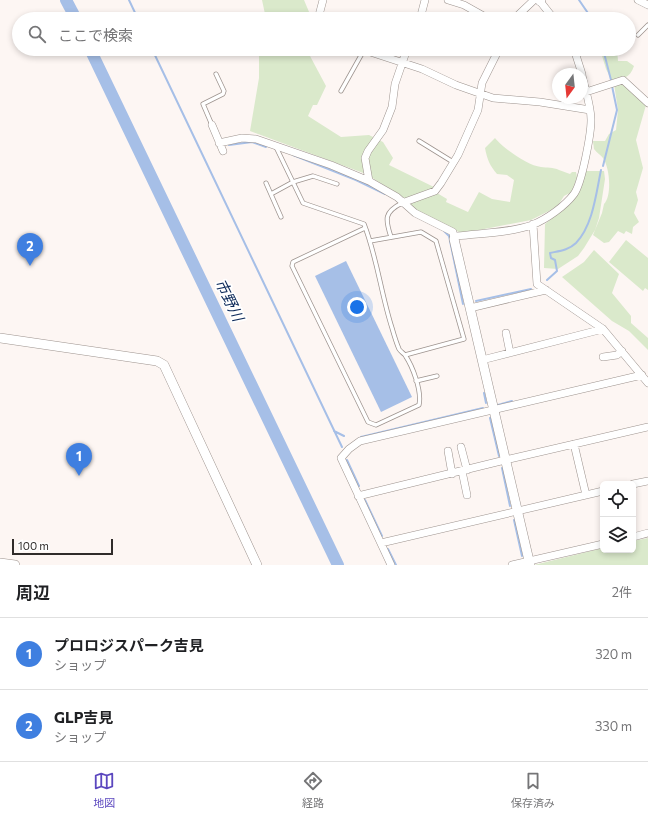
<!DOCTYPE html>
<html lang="ja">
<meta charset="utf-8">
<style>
body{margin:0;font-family:Commissioner,"Noto Sans JP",sans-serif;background:#f6f6f6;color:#202124}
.controls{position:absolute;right:12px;bottom:12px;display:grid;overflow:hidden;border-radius:6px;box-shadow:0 2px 6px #0003}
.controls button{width:36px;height:36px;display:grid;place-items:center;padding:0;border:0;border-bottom:1px solid #e0e0e0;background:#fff;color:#202124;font:20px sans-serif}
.compass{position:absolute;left:552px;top:68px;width:36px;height:36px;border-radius:50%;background:#fff;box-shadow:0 2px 6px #0003;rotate:195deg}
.scale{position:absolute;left:12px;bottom:10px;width:101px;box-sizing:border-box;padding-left:4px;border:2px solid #302c2a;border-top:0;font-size:11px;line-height:14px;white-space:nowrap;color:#302c2a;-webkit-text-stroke:3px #fff;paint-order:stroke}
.you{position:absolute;left:357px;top:307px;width:14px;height:14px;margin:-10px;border:3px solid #fff;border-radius:50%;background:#1a73e8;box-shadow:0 0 0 6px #1a73e833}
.badge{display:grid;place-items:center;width:26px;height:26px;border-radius:50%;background:#5b47bf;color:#fff;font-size:13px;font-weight:700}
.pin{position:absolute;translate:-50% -33px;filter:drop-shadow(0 1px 2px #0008)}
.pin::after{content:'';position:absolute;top:21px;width:14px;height:12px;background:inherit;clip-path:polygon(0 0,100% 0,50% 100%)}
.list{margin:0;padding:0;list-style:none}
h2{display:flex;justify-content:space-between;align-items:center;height:52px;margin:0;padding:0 16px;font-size:17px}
h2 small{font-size:13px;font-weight:400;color:#757577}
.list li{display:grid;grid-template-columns:26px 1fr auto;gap:12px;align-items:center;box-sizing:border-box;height:72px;padding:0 16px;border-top:1px solid #e0e0e0}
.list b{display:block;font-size:15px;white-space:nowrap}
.list p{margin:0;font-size:13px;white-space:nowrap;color:#757577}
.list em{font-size:13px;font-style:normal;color:#757577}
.icon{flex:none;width:22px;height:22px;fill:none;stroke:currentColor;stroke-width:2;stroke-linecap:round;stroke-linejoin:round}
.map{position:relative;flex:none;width:648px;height:565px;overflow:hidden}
.search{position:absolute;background:#fff;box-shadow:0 2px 6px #0003;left:12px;right:12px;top:12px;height:44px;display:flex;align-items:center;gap:10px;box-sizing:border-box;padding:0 14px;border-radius:22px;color:#757577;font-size:15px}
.sheet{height:196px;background:#fff}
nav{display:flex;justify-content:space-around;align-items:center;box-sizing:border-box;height:56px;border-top:1px solid #e0e0e0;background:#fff;font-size:11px;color:#757577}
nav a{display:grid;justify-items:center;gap:2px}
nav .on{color:#5b47bf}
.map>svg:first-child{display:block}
.green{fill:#dae9cb}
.water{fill:#a6bfe7}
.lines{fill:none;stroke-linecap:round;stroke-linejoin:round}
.stream{stroke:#a6bfe7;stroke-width:2}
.river{stroke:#a6bfe7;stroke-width:12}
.service-casing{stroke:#9d938e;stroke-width:5}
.minor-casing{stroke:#9d938e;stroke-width:8}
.tertiary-casing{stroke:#9d938e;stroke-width:10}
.service{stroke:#fff;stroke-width:3.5}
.minor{stroke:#fff;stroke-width:7}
.tertiary{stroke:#fff;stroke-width:9}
.labels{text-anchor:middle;stroke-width:3.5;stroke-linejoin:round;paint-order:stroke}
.water-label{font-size:15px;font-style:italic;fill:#0b2858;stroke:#fff}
</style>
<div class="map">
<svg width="648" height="565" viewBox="0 0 648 565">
<rect width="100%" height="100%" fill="#fdf6f3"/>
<path class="green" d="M262,0H304L312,19H263L265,14Z
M259,49H313L310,56L326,86L317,105H313L308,116L341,137L369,135L383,142L393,158L389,165L438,189L437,193L447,199L446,202L468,212L479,192L492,199L510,202L514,180L507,175L497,174C490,166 487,159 485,148L495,138C503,148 528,166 541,167C547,168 553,167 559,170C563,171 566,173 570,174L572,172H576L577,177L572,192L564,196L557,207L531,220L469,232H459L415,210L406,199L366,174L250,131L259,78Z
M600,49H617L618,61H627L634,66C630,78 623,79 612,81L606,69Z
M622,82L646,105L636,140L643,168L636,192L638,200L634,213L639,222L633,227L632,234L626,231L624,234L618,231L609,242L604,243L593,235L602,213L604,204C612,196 610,168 603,158C601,155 597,153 594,149L593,141H605L609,134L616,130L618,110L614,84Z
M586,171H604L605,179L599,218L595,230L584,248L578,256L558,269L544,268L545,224C569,204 577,203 586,171Z
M626,240L648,258V290L645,288L643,291L609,262Z
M594,250L619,274L612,293L631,316V323L648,338V350L629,331L612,321L562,277L584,262Z
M648,538V565H534L603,548V550H633V541Z"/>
<path class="water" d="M346,261L412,397L381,412L315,276Z"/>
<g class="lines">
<path class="stream" d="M129,0L138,19
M579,0L592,19
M152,49L342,447
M603,49L611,80
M229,145L252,142L266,147
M293,155L356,180L385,194
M603,166L617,110L612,86
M444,231L449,236L463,304
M547,280L557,271L555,260L551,258L550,253C559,251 569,250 576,243C593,225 596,194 601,170
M476,301L531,289
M484,393L486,403
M498,405L512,401
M490,418L499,456
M334,431L344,436
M361,437L483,408
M347,460L359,486
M502,468L510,506
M365,500L382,536
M514,520L522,556
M388,549L396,565"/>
<path class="river" d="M66,0L76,19
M90,49L338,565"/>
<g class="service-casing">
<path id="service" d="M638,35L648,25
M341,91L364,50
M212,125L203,104L223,94L224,91L216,74
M419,141L453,162
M276,147L303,203L364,224C377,257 381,294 392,328C394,335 396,342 399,349C400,351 403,353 405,355C413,367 422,391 419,405L376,425L368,422L292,266L293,262L365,228
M266,183L281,217
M271,194L293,182L313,176L337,184
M391,237C385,219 384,212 402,203
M370,241L421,232L436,241L464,339L405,355
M416,381L437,376"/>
</g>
<g class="minor-casing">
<path id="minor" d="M448,0L464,5L489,19
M539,0L554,19
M638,0L648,5
M318,19L323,0
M420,19L425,0
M514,19L534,0
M361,49L422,69L456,85L493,98L540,102L590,110
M574,49L582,74
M586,92L623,80L648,103
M212,125L223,151
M219,143L242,138L256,139L331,165L369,181L397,197L415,213L453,232L454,239L457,236C481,233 509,233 532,225C547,219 565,206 574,194C582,183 591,134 591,120C591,105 585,90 582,75
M369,181L365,158L368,151L383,130L392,107L395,84L407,49
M402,203L435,191L441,183L458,155L478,110L482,83L499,49
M533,224L537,284L603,329L648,383
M470,308L546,290
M506,333L510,353
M603,357L617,355L622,351
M482,360L603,329
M574,444L586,495
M461,447L467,470
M448,451L452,474
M462,471L467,495
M633,484L648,481
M358,496L505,460L648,427
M633,537L648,533
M381,543L603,491
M391,565L341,458L349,449L360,441L642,375
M512,565L603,544"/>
</g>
<g class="tertiary-casing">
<path id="tertiary" d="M540,1L541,0
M454,239L530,565
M0,338L157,361L164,365L257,565
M0,563L15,565"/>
</g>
<use href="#service" class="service"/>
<use href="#minor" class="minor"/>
<use href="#tertiary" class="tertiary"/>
</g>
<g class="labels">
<g class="water-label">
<text transform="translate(229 300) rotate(64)" y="5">市野川</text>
</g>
</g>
</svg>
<div class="controls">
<button><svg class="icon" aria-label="locate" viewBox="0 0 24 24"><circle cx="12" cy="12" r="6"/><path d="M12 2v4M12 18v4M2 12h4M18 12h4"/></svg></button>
<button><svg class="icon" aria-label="layers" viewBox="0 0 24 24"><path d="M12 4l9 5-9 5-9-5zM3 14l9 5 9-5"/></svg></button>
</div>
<svg class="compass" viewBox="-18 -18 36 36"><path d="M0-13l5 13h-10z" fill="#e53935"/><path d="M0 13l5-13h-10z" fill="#757577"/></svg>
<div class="scale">100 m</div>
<div class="you"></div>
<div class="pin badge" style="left:79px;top:476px;background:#3f7fe0">1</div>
<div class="pin badge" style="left:30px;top:266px;background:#3f7fe0">2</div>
<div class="search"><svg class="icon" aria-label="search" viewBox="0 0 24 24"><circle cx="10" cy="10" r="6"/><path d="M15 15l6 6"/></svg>ここで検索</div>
</div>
<section class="sheet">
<h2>周辺<small>2件</small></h2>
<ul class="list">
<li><span class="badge" style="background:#3f7fe0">1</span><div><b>プロロジスパーク吉見</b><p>ショップ</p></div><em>320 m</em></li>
<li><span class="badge" style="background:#3f7fe0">2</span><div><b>GLP吉見</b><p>ショップ</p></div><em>330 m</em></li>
</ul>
</section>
<nav>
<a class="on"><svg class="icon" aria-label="map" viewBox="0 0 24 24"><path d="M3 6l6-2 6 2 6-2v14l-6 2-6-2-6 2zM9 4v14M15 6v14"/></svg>地図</a>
<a><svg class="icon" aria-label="directions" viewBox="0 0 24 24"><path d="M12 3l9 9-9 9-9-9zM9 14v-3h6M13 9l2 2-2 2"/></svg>経路</a>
<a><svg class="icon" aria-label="saved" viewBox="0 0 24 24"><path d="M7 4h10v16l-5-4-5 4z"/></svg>保存済み</a>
</nav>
